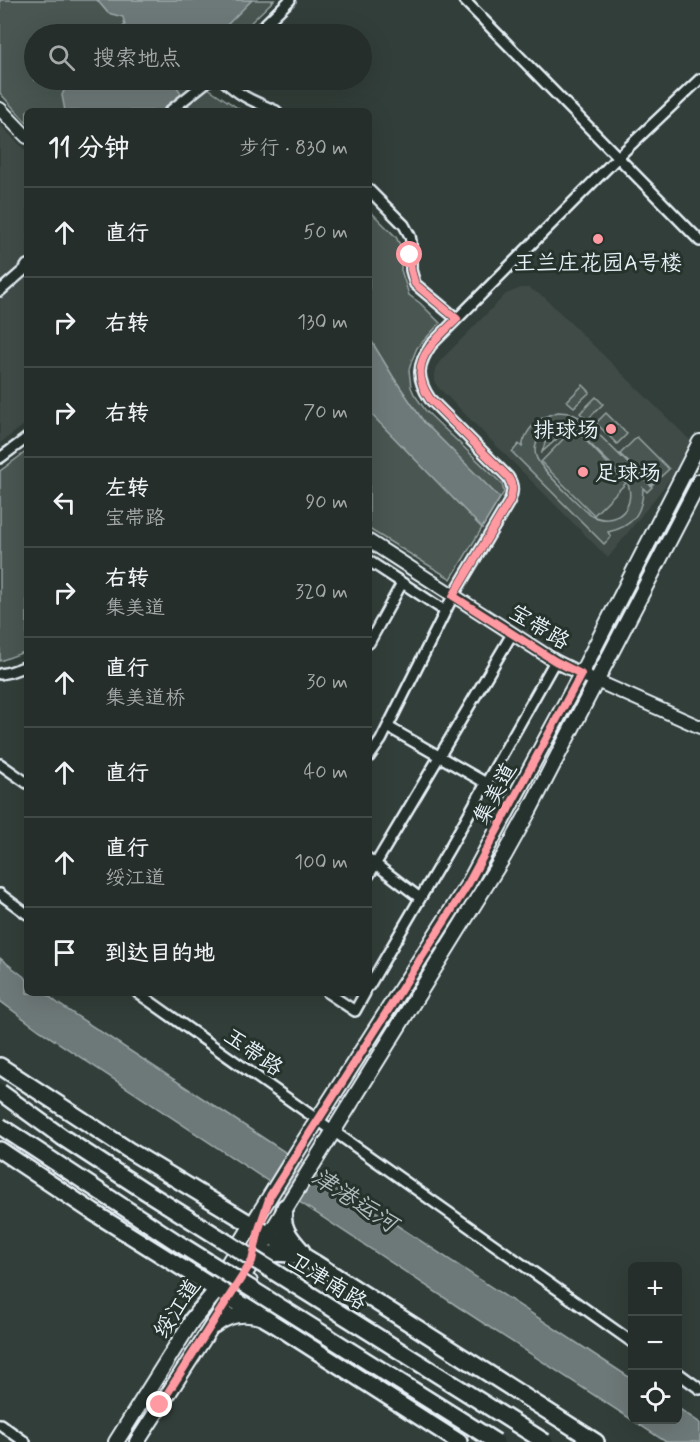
<!DOCTYPE html>
<html lang="zh">
<meta charset="utf-8">
<style>
body{margin:0;font-family:Mynerve,"LXGW WenKai TC",sans-serif;background:#323a37;color:#f1f3f6}
.controls{position:absolute;right:18px;bottom:18px;display:grid;overflow:hidden;border-radius:9px;box-shadow:0 6px 24px #0002}
.controls button{width:54px;height:54px;display:grid;place-items:center;padding:0;border:0;border-bottom:2px solid #424a47;background:#262e2b;color:#f1f3f6;font:30px sans-serif}
.stop{position:absolute;width:18px;height:18px;margin:-14px;border:4px solid #ff9aa2;border-radius:50%;background:#fff}
.stop.end{background:#ff9aa2;border-color:#fff;box-shadow:0 2px 6px #0008}
.list{margin:0;padding:0;list-style:none}
h2{display:flex;justify-content:space-between;align-items:center;height:78px;margin:0;padding:0 24px;font-size:26px}
h2 small{font-size:20px;font-weight:400;color:#a4a8a9}
.list li{display:grid;grid-template-columns:39px 1fr auto;gap:18px;align-items:center;box-sizing:border-box;height:90px;padding:0 24px;border-top:2px solid #424a47}
.list b{display:block;font-size:22px;white-space:nowrap}
.list p{margin:0;font-size:20px;white-space:nowrap;color:#a4a8a9}
.list em{font-size:20px;font-style:normal;color:#a4a8a9}
.icon{flex:none;width:33px;height:33px;fill:none;stroke:currentColor;stroke-width:2;stroke-linecap:round;stroke-linejoin:round}
.map{position:relative;flex:none;width:700px;height:1442px;overflow:hidden}
.search{position:absolute;background:#262e2b;box-shadow:0 6px 24px #0002;left:24px;top:24px;width:348px;height:66px;display:flex;align-items:center;gap:15px;box-sizing:border-box;padding:0 21px;border-radius:33px;color:#a4a8a9;font-size:22px}
.panel{position:absolute;background:#262e2b;box-shadow:0 6px 24px #0002;left:24px;top:108px;width:348px;height:888px;border-radius:9px}
.map>svg:first-child{display:block}
.built{fill:#3f4b46}
.green{fill:#495651;stroke:#98a4a4;stroke-width:1.5;fill-rule:evenodd}
.water{fill:#6d7978;stroke:#9ea9ab;stroke-width:1.5}
.lines{fill:none;stroke-linecap:round;stroke-linejoin:round}
.minor-casing{stroke:#e8f1f8;stroke-width:14}
.tertiary-casing{stroke:#e8f1f8;stroke-width:16}
.secondary-casing{stroke:#e8f1f8;stroke-width:18}
.primary-casing{stroke:#e8f1f8;stroke-width:20}
.minor{stroke:#26332d;stroke-width:9}
.tertiary{stroke:#26332d;stroke-width:12}
.secondary{stroke:#26332d;stroke-width:14}
.primary{stroke:#26332d;stroke-width:15}
.trunk-bridge-casing{stroke:#e8f1f8;stroke-width:20;stroke-linecap:butt}
.trunk-bridge{stroke:#26332d;stroke-width:15}
.route{stroke:#ff9aa2;stroke-width:8}
.poi-dot{fill:#ff9aa2;stroke:#26332d;stroke-width:2}
.labels{text-anchor:middle;stroke-width:6;stroke-linejoin:round;paint-order:stroke}
.poi-label{font-size:22px;fill:#e8f1f8;stroke:#26332d}
.street-label{font-size:22px;fill:#e8f1f8;stroke:#26332d}
.water-label{font-size:24px;font-style:italic;fill:#b1bbbe;stroke:#26332d}
</style>
<div class="map">
<svg width="700" height="1442" viewBox="0 0 700 1442">
<rect width="100%" height="100%" fill="#323e39"/>
<filter id="ink" filterUnits="userSpaceOnUse"><feTurbulence type="fractalNoise" baseFrequency=".0167" numOctaves="2"/><feDisplacementMap in="SourceGraphic" scale="12" xChannelSelector="R" yChannelSelector="G"/><feConvolveMatrix kernelMatrix="1 2 1 2 8 2 1 2 1" color-interpolation-filters="sRGB"/></filter>
<g filter="url(#ink)">
<path class="built" d="M0,125L27,152V423L0,443Z
M521,288H529L544,297L696,446L608,558L437,386L434,381V374L437,366L441,360L506,294Z"/>
<path class="green" d="M0,0H274L239,34H34V80H196L242,111H27V123L0,93Z
M369,210L396,237L402,249L401,270L409,295L420,303L440,323L417,348L412,360L409,370L411,387L414,394L426,411L502,484L504,492L451,579L369,529Z
M583,385L590,392L574,407L567,401Z
M596,397L603,404L587,420L580,413Z
M558,412L570,413L583,419L652,487L647,492L643,488C643,513 632,527 608,532L611,537L604,544L512,452L519,444L522,447C526,427 539,417 558,412ZM557,426L569,427L573,429L541,462L594,515L626,483L575,429L626,479C639,506 616,530 589,514C578,503 539,469 536,456C534,450 536,443 539,438C543,430 549,427 557,426Z
M606,413L627,434L617,444L596,423Z
M549,431L555,433L559,437L542,452Z
M637,437L669,469L652,485L620,454Z
M27,451V651L0,661V471Z"/>
<path class="water" d="M97,0H252L218,34H113L125,25L123,17L108,13Z
M69,80H174V82L192,111H65L62,95Z
M369,337L394,378L424,422L500,498L482,528L369,412Z
M0,958L27,979V993H45L60,1005L632,1379V1420H678V1408L700,1423V1442H666L460,1308L39,1030L0,1001Z"/>
<g class="lines">
<g class="minor-casing">
<path id="minor" d="M464,0L700,241
M255,34L290,0
M223,80C241,97 253,101 276,111
M170,111L209,80
M369,190L404,225L410,236L411,241V270L415,284L457,319
M0,291L24,270L27,265
M0,458L27,438
M369,561L445,611
M369,643L402,583
M0,674L10,672L27,666
M388,727L486,783
M369,757L381,740L453,596L509,502C513,492 514,486 508,477L430,399C416,378 417,365 431,345L618,157L700,79
M0,764L27,783
M369,859L420,898
M369,875L512,634
M0,894L27,914
M369,986L449,849L555,661
M138,993L632,1342
M328,993L355,1011L365,993
M678,1373L700,1389
M0,1424L25,1442"/>
</g>
<g class="tertiary-casing">
<path id="tertiary" d="M0,109L27,137
M369,541L555,661L581,674L700,727"/>
</g>
<g class="secondary-casing">
<path id="secondary" d="M218,1280L299,1149L468,884L581,674L700,442
M250,1282L254,1299L270,1321
M214,1326C229,1315 243,1312 260,1317
M116,1442L198,1311
M137,1442L230,1298L504,856L529,811L700,481"/>
</g>
<g class="primary-casing">
<path id="primary" d="M0,1066L130,1151L315,1263L596,1442
M0,1150L93,1212L230,1298L271,1322L459,1442
M285,1207C279,1225 290,1238 302,1251
M192,1320C217,1291 250,1241 295,1256"/>
</g>
<use href="#minor" class="minor"/>
<use href="#tertiary" class="tertiary"/>
<use href="#secondary" class="secondary"/>
<use href="#primary" class="primary"/>
<g class="trunk-bridge-casing">
<path id="trunk-bridge" d="M0,1092L62,1137L145,1191L545,1442
M0,1126L178,1243L496,1442"/>
</g>
<use href="#trunk-bridge" class="trunk-bridge"/>
</g>
</g>
<g class="lines" filter="url(#ink)">
<path class="route" d="M160,1405L252,1261L259,1229L270,1196L468,884L581,674L555,661L453,596L509,502C513,492 514,486 508,477L430,399C405,363 433,343 457,319L415,284L411,270L410,255"/>
</g>
<g class="poi-dot">
<circle cx="598" cy="239" r="6"/>
<circle cx="611" cy="429" r="6"/>
<circle cx="583" cy="472" r="6"/>
</g>
<g class="labels">
<g class="poi-label">
<text x="598" y="270">王兰庄花园A号楼</text>
<text x="599" y="437" text-anchor="end">排球场</text>
<text x="595" y="480" text-anchor="start">足球场</text>
</g>
<g class="street-label">
<text transform="translate(540 626) rotate(31)" y="8">宝带路</text>
<text transform="translate(494 793) rotate(-62)" y="8">集美道</text>
<text transform="translate(254 1051) rotate(35)" y="8">玉带路</text>
<text transform="translate(328 1280) rotate(32)" y="8">卫津南路</text>
<text transform="translate(176 1308) rotate(-57)" y="8">绥江道</text>
</g>
<g class="water-label">
<text transform="translate(355 1200) rotate(33)" y="8">津港运河</text>
</g>
</g>
</svg>
<div class="controls">
<button>+</button>
<button>−</button>
<button><svg class="icon" aria-label="locate" viewBox="0 0 24 24"><circle cx="12" cy="12" r="6"/><path d="M12 2v4M12 18v4M2 12h4M18 12h4"/></svg></button>
</div>
<div class="stop" style="left:410px;top:255px"></div>
<div class="stop end" style="left:160px;top:1405px"></div>
<div class="search"><svg class="icon" aria-label="search" viewBox="0 0 24 24"><circle cx="10" cy="10" r="6"/><path d="M15 15l6 6"/></svg>搜索地点</div>
<section class="panel">
<h2>11 分钟<small>步行 · 830 m</small></h2>
<ul class="list">
<li><svg class="icon" aria-label="ahead" viewBox="0 0 24 24"><path d="M12 20V5M6 11l6-6 6 6"/></svg><div><b>直行</b></div><em>50 m</em></li>
<li><svg class="icon" aria-label="right" viewBox="0 0 24 24"><path d="M7 20v-9h11M14 6l5 5-5 5"/></svg><div><b>右转</b></div><em>130 m</em></li>
<li><svg class="icon" aria-label="right" viewBox="0 0 24 24"><path d="M7 20v-9h11M14 6l5 5-5 5"/></svg><div><b>右转</b></div><em>70 m</em></li>
<li><svg class="icon" aria-label="left" viewBox="0 0 24 24"><path d="M17 20v-9H6M10 6l-5 5 5 5"/></svg><div><b>左转</b><p>宝带路</p></div><em>90 m</em></li>
<li><svg class="icon" aria-label="right" viewBox="0 0 24 24"><path d="M7 20v-9h11M14 6l5 5-5 5"/></svg><div><b>右转</b><p>集美道</p></div><em>320 m</em></li>
<li><svg class="icon" aria-label="ahead" viewBox="0 0 24 24"><path d="M12 20V5M6 11l6-6 6 6"/></svg><div><b>直行</b><p>集美道桥</p></div><em>30 m</em></li>
<li><svg class="icon" aria-label="ahead" viewBox="0 0 24 24"><path d="M12 20V5M6 11l6-6 6 6"/></svg><div><b>直行</b></div><em>40 m</em></li>
<li><svg class="icon" aria-label="ahead" viewBox="0 0 24 24"><path d="M12 20V5M6 11l6-6 6 6"/></svg><div><b>直行</b><p>绥江道</p></div><em>100 m</em></li>
<li><svg class="icon" aria-label="arrive" viewBox="0 0 24 24"><path d="M6 21V4h12l-3 4 3 4H6"/></svg><div><b>到达目的地</b></div></li>
</ul>
</section>
</div>
